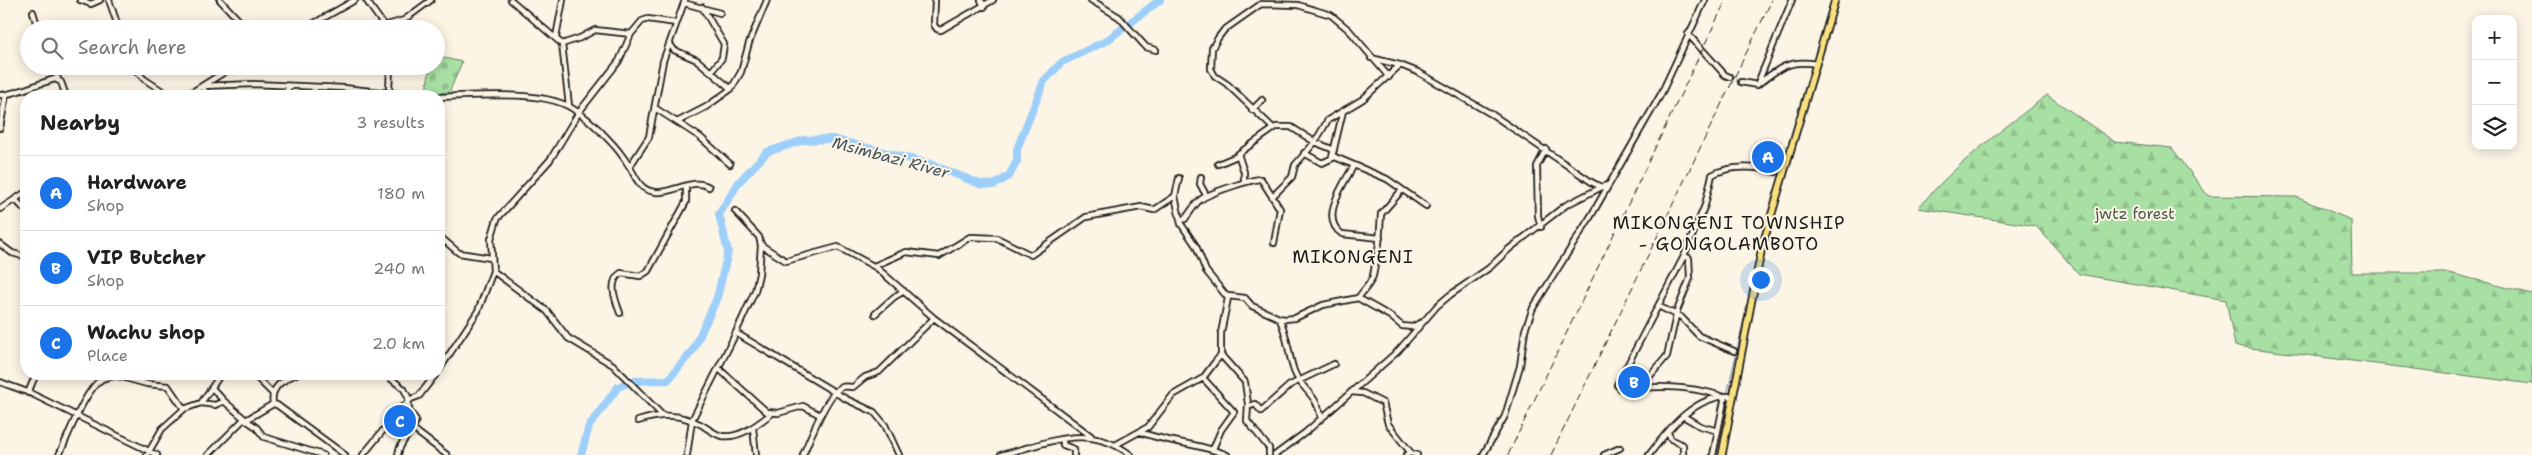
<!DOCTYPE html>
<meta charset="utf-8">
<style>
body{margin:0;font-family:"Shantell Sans",sans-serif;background:#f2f2f2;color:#222}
.controls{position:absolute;right:15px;top:15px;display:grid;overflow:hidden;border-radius:10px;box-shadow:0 2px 12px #0003}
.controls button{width:45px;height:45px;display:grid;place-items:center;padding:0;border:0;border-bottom:1px solid #e0e0e0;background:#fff;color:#222;font:25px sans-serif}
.you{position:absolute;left:1760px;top:279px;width:18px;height:18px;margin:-12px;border:4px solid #fff;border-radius:50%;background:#1a73e8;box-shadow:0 0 0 8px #1a73e833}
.badge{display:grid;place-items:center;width:32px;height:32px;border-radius:50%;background:#1a73e8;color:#fff;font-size:16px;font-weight:700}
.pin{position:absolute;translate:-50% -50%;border:2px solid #fff;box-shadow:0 1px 5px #0006}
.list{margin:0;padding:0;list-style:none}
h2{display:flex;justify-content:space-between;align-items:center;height:65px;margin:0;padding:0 20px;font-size:21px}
h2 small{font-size:16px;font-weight:400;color:#767676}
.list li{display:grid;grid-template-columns:32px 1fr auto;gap:15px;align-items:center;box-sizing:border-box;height:75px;padding:0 20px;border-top:1px solid #e0e0e0}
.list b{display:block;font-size:19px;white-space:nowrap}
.list p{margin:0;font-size:16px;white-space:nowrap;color:#767676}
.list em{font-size:16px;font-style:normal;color:#767676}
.icon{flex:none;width:28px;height:28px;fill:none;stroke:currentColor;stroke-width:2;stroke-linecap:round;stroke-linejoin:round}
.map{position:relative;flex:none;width:2532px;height:455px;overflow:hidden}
.search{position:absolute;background:#fff;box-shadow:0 2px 12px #0003;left:20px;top:20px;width:425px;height:55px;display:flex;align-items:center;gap:12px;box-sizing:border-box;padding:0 18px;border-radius:28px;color:#767676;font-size:19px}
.panel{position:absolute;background:#fff;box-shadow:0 2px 12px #0003;left:20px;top:90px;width:425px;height:290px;border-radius:20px}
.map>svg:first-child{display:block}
.forest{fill:url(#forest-firs);stroke:#627e60}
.cemetery{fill:url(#cemetery-stones);stroke:#627e60}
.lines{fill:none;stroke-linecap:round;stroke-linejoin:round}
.stream{stroke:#6987a1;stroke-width:1}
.river{stroke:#9dcffa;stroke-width:8}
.minor-tunnel{stroke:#dad4c7;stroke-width:4.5;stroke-dasharray:4.5 2;stroke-linecap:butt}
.minor-casing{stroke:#1c1c1c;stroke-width:8}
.major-casing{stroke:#1c1c1c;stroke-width:9}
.minor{stroke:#fcf5e5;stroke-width:4.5}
.major{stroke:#f9e181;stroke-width:5.5}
.rail{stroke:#1c1c1c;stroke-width:1;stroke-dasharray:8 4;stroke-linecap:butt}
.labels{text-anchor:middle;stroke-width:4;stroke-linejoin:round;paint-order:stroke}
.park-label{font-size:15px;fill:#465745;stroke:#fcf5e5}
.water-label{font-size:16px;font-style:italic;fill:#43525f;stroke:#fcf5e5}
.quarter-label{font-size:18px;letter-spacing:1px;fill:#1c1c1c;stroke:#fcf5e5}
</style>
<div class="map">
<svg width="2532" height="455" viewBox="0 0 2532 455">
<defs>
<pattern id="forest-firs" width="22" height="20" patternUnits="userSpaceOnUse" patternTransform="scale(1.25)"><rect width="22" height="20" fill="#a8e0a4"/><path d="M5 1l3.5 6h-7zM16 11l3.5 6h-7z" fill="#90c08d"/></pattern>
<pattern id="cemetery-stones" width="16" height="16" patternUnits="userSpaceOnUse" patternTransform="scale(1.25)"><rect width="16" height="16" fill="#a8e0a4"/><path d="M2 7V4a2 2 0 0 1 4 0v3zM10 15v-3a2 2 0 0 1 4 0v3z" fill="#90c08d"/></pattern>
</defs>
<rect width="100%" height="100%" fill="#fcf5e5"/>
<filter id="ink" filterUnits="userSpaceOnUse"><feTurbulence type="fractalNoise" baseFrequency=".02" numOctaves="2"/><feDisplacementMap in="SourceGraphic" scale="10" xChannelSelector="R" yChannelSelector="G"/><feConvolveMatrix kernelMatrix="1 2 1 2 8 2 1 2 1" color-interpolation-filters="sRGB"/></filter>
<g filter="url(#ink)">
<path class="forest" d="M2047,95L2115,142L2172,148L2208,196L2296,197L2351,220L2352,273H2449L2532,294V384L2235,346L2226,300L2079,274L2036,226L1918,208C1955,164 2002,130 2047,95Z"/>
<path class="cemetery" d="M436,56L462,62L449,93L426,92L430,66H436Z"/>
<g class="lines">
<path class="stream" d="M1727,395L1757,260
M1716,455L1722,424"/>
<path class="river" d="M581,455L589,426L618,387L632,381L668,380L693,350L717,298L728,252L719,214L739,182L767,152L804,140L832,139L930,164L980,184L994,185L1009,176L1017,161V149L1044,81L1062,62L1106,41L1160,0"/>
<path class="minor-tunnel" d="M1730,77L1741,82"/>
<g class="minor-casing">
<path id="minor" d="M80,0L91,4L100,0
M109,0L119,29
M220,0L247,29
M366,0L385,27
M511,0L562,44L569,106
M935,0L934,25L937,29L941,30L993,0
M981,0L984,7
M1091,0L1119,17L1146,47L1156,50
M684,3L720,13
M702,7L724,44L722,58L711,72
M33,12L38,29
M384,26L404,20L431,0
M304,29L355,0
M1688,34L1725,75L1730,77
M556,37L563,0
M562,44L580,38L595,30L631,34L642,21L648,19L676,23
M670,44L674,50L697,60L731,89
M1371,58L1400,65
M53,66L58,79
M132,66L144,79L170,96
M1741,82L1757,85C1777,69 1789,59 1816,64
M1757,85L1792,0
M389,92L390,66
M0,95C14,95 39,83 55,79L61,82L66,96
M186,96L234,66
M208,96L202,86L254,84L344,88L416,96
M283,96L289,87
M311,96L315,88
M439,97C474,96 539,90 570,107C584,115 597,127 608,139C616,147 623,156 629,166C634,173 636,182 644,188C665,202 689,175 709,187
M655,108L700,137L730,164
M1252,110L1262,100
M677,122L706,107L731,89L741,72L749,43L767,0
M0,128L6,95
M1273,128L1227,84L1215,76L1211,69L1212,48L1218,38L1224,30L1261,4L1298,5L1331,15L1349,30L1389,77
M1304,153L1322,163L1335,157L1387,179L1426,206
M1332,157L1343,111
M1218,164L1237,156
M1354,165C1345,182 1318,218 1342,234L1380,238
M630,166L649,137L663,61L685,0
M1201,177L1200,184L1206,195
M1244,182V172L1238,154L1276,127H1291L1315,142L1334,150
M1273,196L1292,177L1295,165L1315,142L1328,120L1363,99L1400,65L1418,72L1493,115L1593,183L1602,187L1608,185
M15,199L26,211
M0,209L26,192
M1180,220L1185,219C1190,213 1194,205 1200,200C1209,193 1249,180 1261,179L1280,209L1274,243
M1541,227L1538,216L1537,166L1546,149
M439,236L459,253L491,258
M0,244L12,253L26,257
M761,245L786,261L838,247L877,268L934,318L1091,436
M874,266L906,252L939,256L970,237L997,238L1031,255L1086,217L1141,207L1154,210L1175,196
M493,271L547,311L568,338L613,365L662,415
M1228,296L1245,298L1252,306L1279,318L1285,319L1295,318L1323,305L1358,298L1369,284L1373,276L1379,244L1381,214L1402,190
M1358,298L1390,316L1402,326L1412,327L1420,323
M1658,306L1681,317L1699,336L1734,351
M620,313C616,301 607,282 621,273L640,276L648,271L686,202V186
M875,314L894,297L904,291
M1279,318C1288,335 1288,354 1294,371C1301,390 1317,393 1321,418
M736,333L846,399L874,412L885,425L899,455
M1221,355L1245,382L1248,404L1247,421L1269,448V455
M1626,367L1642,380L1644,385
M718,368L767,412L778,413L803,406L820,415
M439,370L478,311L493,271L491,239L497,219L550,160L579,112L619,61L631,34
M253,374L272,393
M385,374L404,389L408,397L409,411L416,420C413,433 399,441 398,455
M118,376L147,384L168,386L184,409L201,403L215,405L224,401L246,420L273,404L277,405L345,455
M1203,378L1234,412L1221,430L1213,449
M0,382L30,393L157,455
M1644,383L1667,356L1677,311L1690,278L1689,258L1684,256
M212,388L224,401
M1351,392L1363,393L1383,403L1388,424L1411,453
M28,393L36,374
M1718,395C1686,385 1654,386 1621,389L1617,385L1684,256L1705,205L1712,175C1729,165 1758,166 1776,172
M201,403L221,374
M273,404C270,387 282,381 296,374
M1248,407L1255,404L1261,411L1290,385L1334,364
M1683,416L1700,426L1718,431
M246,420L256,427L264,437L323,455
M638,421C661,414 679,413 702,425C708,429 716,435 722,436C740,439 759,423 771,414
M753,428L756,455
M413,429L447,455
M1140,432C1168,443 1200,443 1227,455
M1668,433L1671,439L1683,445V455
M1063,439V445L1074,449V455
M1117,444L1148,427L1173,395L1203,378L1215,362L1221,355V333L1228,298L1206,271L1196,246L1181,224L1175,196L1179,178
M59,455C68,437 85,389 102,379C109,376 118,376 125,374
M147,455L162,429L184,409
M208,455L244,419
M363,455L399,411L411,399L419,396L436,374
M687,455L692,420L732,341L755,291L759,274L761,245L759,237L735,211
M803,455C809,441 828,391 842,387C845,386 850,387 853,387L865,377L879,372L934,318
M1001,455C1049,443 1087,422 1131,455
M1275,455L1306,432L1398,351L1437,306L1450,295L1489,268L1509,249L1566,205L1602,187
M1406,455L1411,453L1417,455
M1483,455L1505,416L1520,366L1525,330L1533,308L1591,216L1661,94L1705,0
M1604,455L1620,448
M1649,455C1670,427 1696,394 1733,396
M1713,455L1725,396"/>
</g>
<g class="major-casing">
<path id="major" d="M1722,455L1762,247L1835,0"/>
</g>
<use href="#minor" class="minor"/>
<use href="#major" class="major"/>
<path class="rail" d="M1508,455L1726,0
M1551,455L1772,0"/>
</g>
</g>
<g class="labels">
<g class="park-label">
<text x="2135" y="219">jwtz forest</text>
</g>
<g class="water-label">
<text transform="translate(891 157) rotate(15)" y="6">Msimbazi River</text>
</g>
<g class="quarter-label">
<text x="1729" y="229">MIKONGENI TOWNSHIP<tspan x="1729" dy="21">- GONGOLAMBOTO</tspan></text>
<text x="1353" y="263">MIKONGENI</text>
</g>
</g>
</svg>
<div class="controls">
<button>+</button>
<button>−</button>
<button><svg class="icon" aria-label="layers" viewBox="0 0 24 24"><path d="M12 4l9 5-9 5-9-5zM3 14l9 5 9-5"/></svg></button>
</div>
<div class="you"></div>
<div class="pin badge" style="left:1768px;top:157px">A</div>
<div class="pin badge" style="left:1634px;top:382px">B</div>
<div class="pin badge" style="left:400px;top:421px">C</div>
<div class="search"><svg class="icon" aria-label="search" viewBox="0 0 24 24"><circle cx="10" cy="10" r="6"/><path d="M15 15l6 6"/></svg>Search here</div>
<section class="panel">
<h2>Nearby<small>3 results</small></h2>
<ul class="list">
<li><span class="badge">A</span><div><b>Hardware</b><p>Shop</p></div><em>180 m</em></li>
<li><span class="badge">B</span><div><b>VIP Butcher</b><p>Shop</p></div><em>240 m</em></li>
<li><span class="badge">C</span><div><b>Wachu shop</b><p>Place</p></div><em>2.0 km</em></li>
</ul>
</section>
</div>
